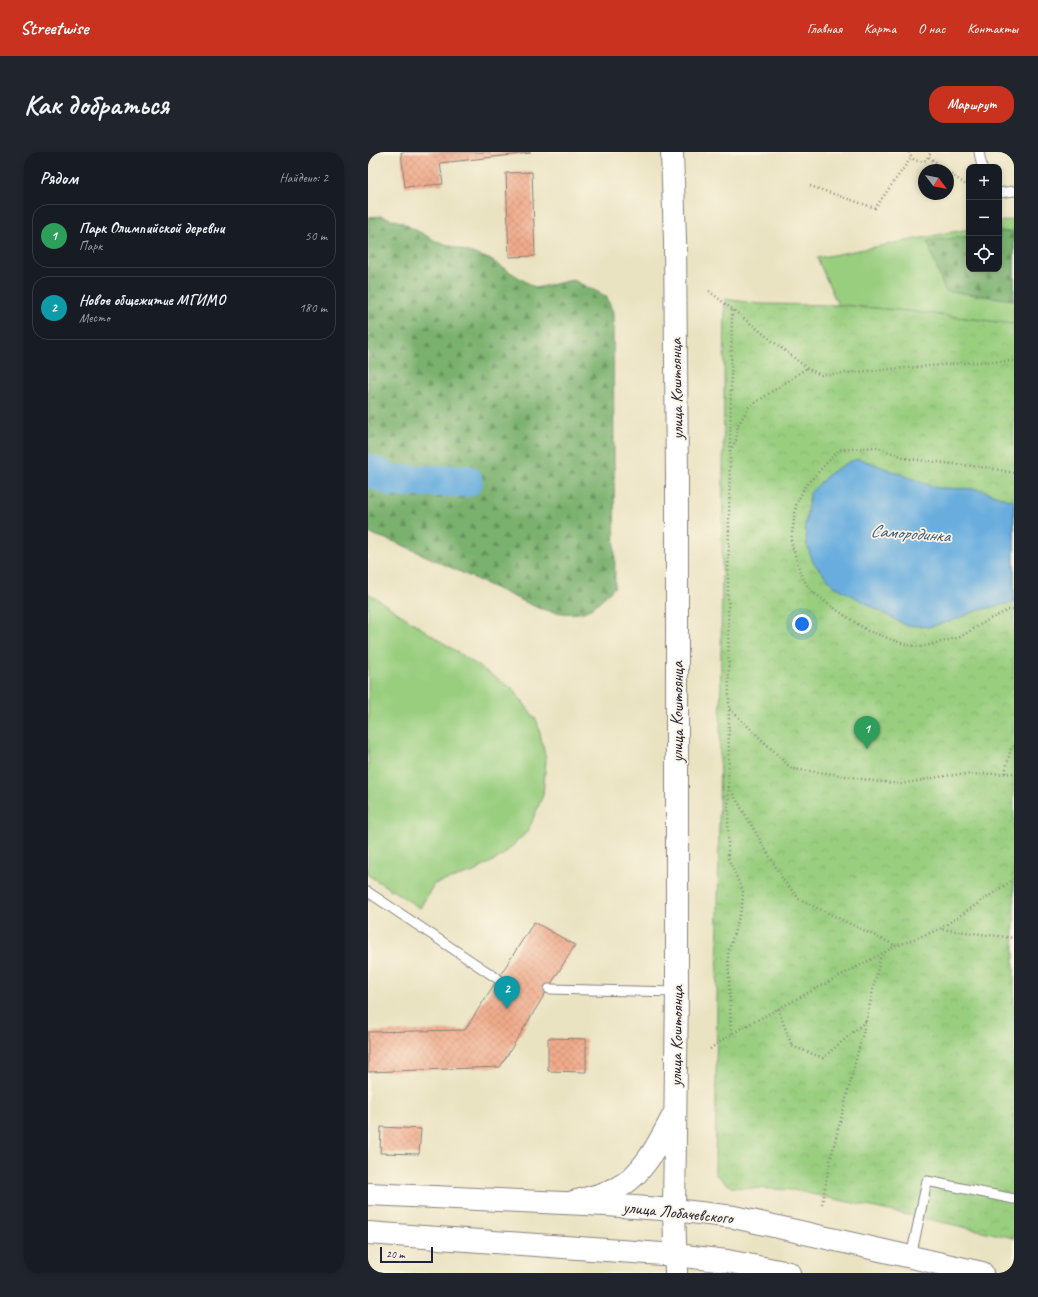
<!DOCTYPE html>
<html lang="ru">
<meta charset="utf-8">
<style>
body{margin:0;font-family:Caveat,sans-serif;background:#20242c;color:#f1f3f6}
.controls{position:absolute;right:12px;top:12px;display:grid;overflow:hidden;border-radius:8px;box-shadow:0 2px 6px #0003}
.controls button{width:36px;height:36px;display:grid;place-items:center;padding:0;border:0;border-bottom:1px solid #363941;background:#171b24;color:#f1f3f6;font:20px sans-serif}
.compass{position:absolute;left:550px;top:12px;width:36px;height:36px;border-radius:50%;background:#171b24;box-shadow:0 2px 6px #0003;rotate:122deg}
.scale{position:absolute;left:12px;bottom:10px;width:53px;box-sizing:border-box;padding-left:4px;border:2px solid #22223b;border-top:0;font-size:11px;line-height:14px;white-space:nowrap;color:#22223b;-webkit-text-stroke:3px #fcf5e5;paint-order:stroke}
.you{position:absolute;left:434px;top:472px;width:14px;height:14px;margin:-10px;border:3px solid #fff;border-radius:50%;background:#1a73e8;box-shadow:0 0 0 6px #1a73e833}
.badge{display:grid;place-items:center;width:26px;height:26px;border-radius:50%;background:#c8321e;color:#fff;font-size:13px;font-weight:700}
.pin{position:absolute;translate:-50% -33px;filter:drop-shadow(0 1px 2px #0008)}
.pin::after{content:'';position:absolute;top:21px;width:14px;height:12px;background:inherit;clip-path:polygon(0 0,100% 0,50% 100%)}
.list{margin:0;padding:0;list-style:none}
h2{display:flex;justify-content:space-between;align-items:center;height:52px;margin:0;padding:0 16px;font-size:17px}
h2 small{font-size:13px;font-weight:400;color:#9ea1a6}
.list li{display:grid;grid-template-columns:26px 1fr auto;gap:12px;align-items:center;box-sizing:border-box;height:64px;margin:0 8px 8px;padding:0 8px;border:1px solid #363941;border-radius:16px}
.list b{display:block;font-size:15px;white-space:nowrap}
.list p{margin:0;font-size:13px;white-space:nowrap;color:#9ea1a6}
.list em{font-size:13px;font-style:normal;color:#9ea1a6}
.icon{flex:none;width:22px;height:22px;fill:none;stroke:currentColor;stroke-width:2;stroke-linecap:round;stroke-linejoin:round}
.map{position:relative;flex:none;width:646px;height:1121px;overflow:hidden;border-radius:16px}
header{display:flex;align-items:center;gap:24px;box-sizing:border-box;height:56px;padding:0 20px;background:#c8321e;color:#fff}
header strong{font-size:19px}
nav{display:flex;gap:22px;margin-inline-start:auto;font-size:14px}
.intro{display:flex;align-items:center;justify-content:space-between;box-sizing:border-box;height:96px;padding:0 24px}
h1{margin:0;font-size:28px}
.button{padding:10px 18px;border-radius:16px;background:#c8321e;color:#fff;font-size:14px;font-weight:700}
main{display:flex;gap:24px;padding:0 24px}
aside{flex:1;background:#171b24;border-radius:16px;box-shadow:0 2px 6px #0003}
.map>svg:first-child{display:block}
.green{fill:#99ce7f;stroke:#5e785d}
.forest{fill:url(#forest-firs);stroke:#4e6a54}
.park{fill:url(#park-crowns);stroke:#5e785d}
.water{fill:#67adde;stroke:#44688c}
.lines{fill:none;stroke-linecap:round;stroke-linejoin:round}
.river{stroke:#67adde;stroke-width:32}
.building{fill:url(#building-cross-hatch)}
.service-casing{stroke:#86827e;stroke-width:11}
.tertiary-casing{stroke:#86827e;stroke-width:24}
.secondary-casing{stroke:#86827e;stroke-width:24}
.path{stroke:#86827e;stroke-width:2.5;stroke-dasharray:1 3;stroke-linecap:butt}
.service{stroke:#fff;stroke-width:9}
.tertiary{stroke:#fff;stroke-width:22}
.secondary{stroke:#fff;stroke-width:22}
.labels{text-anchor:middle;stroke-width:3.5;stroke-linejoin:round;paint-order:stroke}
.street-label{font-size:17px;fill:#22223b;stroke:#fcf5e5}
.water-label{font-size:18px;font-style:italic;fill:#3e5a7c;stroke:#fcf5e5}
</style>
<header>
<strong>Streetwise</strong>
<nav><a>Главная</a><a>Карта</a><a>О нас</a><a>Контакты</a></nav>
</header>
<div class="intro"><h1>Как добраться</h1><a class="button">Маршрут</a></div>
<main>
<aside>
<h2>Рядом<small>Найдено: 2</small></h2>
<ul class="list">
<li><span class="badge" style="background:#2e9e5b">1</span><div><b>Парк Олимпийской деревни</b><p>Парк</p></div><em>50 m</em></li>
<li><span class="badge" style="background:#0f9aa8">2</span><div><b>Новое общежитие МГИМО</b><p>Место</p></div><em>180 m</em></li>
</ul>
</aside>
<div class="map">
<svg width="646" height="1121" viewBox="0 0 646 1121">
<defs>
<pattern id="forest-firs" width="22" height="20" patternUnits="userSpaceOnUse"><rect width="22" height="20" fill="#7ab16e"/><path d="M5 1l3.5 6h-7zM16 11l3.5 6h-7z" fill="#64905c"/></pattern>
<pattern id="park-crowns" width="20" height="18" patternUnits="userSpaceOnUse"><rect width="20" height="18" fill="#99ce7f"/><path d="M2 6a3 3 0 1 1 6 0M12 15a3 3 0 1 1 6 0" fill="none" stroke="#84b16f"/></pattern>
<pattern id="building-cross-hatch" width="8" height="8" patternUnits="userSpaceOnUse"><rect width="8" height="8" fill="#f0ab8b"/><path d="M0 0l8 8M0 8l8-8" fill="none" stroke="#ce9379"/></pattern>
</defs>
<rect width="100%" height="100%" fill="#fcf5e5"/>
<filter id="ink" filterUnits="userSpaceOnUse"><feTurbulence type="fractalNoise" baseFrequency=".025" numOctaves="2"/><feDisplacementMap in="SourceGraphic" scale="8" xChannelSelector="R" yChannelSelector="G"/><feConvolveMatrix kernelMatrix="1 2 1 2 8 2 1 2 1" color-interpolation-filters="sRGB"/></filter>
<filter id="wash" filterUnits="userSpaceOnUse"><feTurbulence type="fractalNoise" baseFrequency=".012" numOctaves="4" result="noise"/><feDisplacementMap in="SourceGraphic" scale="16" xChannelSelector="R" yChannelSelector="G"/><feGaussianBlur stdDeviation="0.9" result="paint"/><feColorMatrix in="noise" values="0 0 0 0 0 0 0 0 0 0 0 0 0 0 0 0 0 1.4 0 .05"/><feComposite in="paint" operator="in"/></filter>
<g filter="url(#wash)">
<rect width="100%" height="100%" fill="#eae3c2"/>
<path class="green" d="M646,67V172L530,158L470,153L449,106L601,77V117H631V70Z
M0,441L145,537L169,569L178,607L175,643L160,679L135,703L106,720L66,732L52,756L0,723Z"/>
<path class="forest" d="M14,64L33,70L66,88L121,107L168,136L205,128L238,144L245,160L247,435C239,442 230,452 220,458C208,465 183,460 170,456L30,391L0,381V65Z
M646,79V148L577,139L559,89L601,84V117H631V80Z"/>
<path class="park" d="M357,147L392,152L470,153L530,158L646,172V1086L425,1038L363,1035L347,1022Z"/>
<path class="water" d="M490,307L498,309L569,336L610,337L642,348H646V450L608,459L584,469L561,475L537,473L465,433L445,410L439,393L437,374L442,341L462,321L481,310Z"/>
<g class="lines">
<path class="river" d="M0,318L25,329H99"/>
</g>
<g id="blocks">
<path class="building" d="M33,0H162V1L72,11L75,32L37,35Z
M164,20L167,104L141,105L138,21Z
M166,770L207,793L132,915L0,920V880L97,878Z
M180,886L218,887V920L180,919Z
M13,975L53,977L51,1002L12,1001Z"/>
</g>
</g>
<g filter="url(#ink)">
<use href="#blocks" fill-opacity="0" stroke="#86827e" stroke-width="1"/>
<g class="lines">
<g class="service-casing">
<path id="service" d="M611,0L614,15
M631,41L646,39
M0,740L130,827
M181,837L309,840
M543,1105L559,1029L646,1047"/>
</g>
<g class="tertiary-casing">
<path id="tertiary" d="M304,0L307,88L309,325V840L306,1058L308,1121
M205,1050C219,1046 235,1043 249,1036C275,1024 293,987 306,962"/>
</g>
<g class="secondary-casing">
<path id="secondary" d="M0,1042L239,1053L306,1058L366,1065L614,1121
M0,1081L308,1103L359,1109L421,1121"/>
</g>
<path class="path" d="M541,0C543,8 550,11 558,8L563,0
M561,5L578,18
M580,20L601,35
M442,34L507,56L543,6
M341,139L439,216L453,223L610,210L646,209
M362,299L368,288L370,273L381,255L439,216
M646,321L622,316L541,307L508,295L471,298L437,334L428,353L423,389L432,420L439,433L446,441L466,456L500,479L539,493L554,495L592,485L620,468L640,458H646
M362,557L424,617L466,622L505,629L533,632L582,623L646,621
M637,621L643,596L646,594
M361,635L416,729L431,747L528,794
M646,727L572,777L646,786
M410,857L424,894L455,906L498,869
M363,882L360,801L374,755L375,740L360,706L361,557L360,441L364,158
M342,897L363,882L528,794L572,777
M454,1052L462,1009L498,869L513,803"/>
<use href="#service" class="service"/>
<use href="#tertiary" class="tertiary"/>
<use href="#secondary" class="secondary"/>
</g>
</g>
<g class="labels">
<g class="street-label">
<text transform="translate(308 237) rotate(-91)" y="6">улица Коштоянца</text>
<text transform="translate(309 560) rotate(-90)" y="6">улица Коштоянца</text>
<text transform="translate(308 884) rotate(-89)" y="6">улица Коштоянца</text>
<text transform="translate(310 1060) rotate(6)" y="6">улица Лобачевского</text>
</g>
<g class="water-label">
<text transform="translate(542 381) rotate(4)" y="6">Самородинка</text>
</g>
</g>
</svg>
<div class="controls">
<button>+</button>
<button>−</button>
<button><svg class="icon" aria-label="locate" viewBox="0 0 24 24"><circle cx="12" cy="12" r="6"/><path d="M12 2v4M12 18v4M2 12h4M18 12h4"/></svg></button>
</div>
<svg class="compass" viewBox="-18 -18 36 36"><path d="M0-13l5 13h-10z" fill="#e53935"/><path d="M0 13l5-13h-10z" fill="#9ea1a6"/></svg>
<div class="scale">20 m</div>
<div class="you"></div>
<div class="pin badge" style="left:499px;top:597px;background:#2e9e5b">1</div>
<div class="pin badge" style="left:139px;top:857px;background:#0f9aa8">2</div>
</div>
</main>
